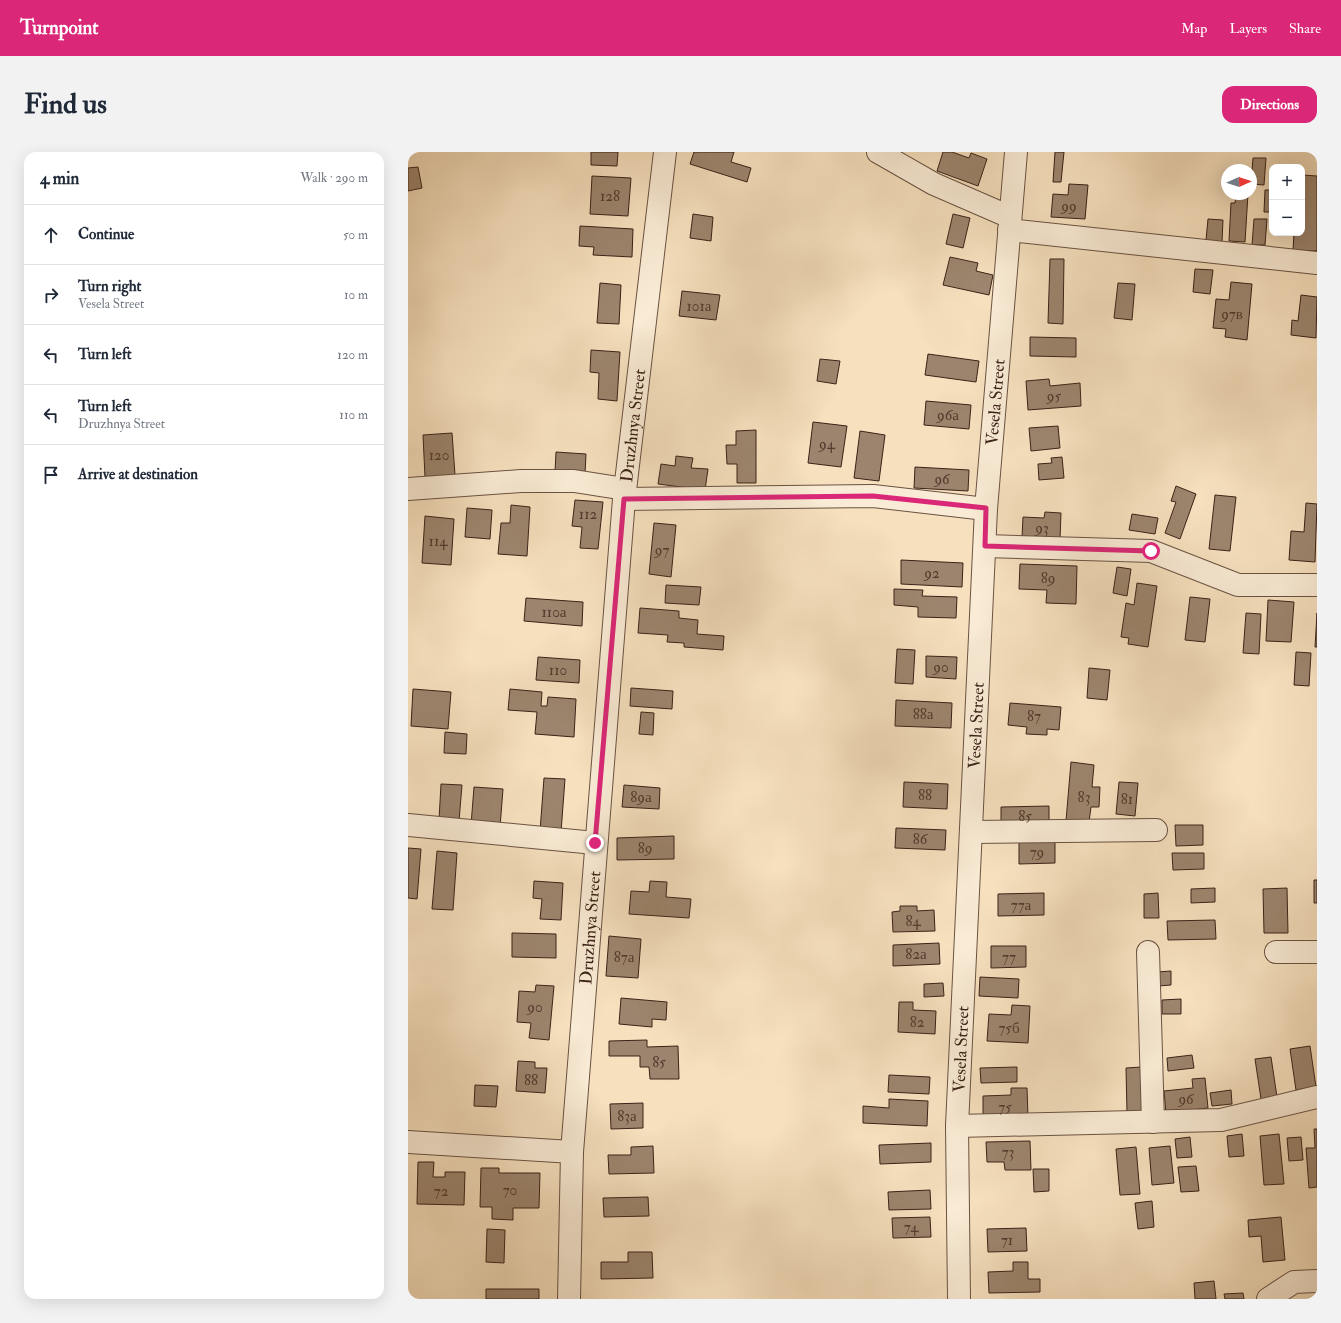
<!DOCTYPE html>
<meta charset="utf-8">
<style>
body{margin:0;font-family:"IM FELL Double Pica",serif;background:#f2f2f3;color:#1f2937}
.controls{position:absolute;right:12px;top:12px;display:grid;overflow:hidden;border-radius:8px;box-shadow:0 4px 16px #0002}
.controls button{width:36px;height:36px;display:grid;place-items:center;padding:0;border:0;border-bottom:1px solid #e0e1e3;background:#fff;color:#1f2937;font:20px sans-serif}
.compass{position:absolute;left:813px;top:12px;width:36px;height:36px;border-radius:50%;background:#fff;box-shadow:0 4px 16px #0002;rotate:87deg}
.stop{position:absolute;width:12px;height:12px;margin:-9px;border:3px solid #db2777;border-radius:50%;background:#fff}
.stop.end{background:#db2777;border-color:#fff;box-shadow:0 1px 4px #0008}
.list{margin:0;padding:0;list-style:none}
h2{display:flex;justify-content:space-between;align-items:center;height:52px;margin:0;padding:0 16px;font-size:17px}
h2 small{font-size:13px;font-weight:400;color:#747a83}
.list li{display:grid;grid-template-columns:26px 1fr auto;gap:12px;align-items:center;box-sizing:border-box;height:60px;padding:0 16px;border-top:1px solid #e0e1e3}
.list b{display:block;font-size:15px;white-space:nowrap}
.list p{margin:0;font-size:13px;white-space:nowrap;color:#747a83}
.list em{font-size:13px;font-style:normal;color:#747a83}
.icon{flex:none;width:22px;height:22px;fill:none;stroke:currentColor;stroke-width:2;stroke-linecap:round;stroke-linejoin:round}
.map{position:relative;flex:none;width:909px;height:1147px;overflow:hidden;border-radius:12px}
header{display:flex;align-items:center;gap:24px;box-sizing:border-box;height:56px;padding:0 20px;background:#db2777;color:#fff}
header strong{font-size:19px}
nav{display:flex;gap:22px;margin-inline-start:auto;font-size:14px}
.intro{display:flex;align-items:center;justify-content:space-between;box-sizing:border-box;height:96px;padding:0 24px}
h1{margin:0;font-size:28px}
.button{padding:10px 18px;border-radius:12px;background:#db2777;color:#fff;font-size:14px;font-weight:700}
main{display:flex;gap:24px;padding:0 24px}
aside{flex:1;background:#fff;border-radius:12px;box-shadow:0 4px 16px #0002}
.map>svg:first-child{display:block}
.building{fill:#9c856e;stroke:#3b2218}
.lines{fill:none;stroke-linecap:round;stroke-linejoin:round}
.minor-casing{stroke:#6a5242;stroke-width:24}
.minor{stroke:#f9ebd5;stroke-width:22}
.route{stroke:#db2777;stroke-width:5}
.labels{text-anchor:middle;stroke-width:4;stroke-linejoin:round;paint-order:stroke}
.number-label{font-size:15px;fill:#533b2e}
.street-label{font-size:17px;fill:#3b2218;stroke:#f9ebd5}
</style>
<header>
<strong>Turnpoint</strong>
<nav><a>Map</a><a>Layers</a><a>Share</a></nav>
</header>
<div class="intro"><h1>Find us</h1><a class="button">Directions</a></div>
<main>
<aside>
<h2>4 min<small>Walk · 290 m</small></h2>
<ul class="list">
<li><svg class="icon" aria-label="ahead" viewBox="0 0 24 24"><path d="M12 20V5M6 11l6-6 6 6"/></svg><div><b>Continue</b></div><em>50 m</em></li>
<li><svg class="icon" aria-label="right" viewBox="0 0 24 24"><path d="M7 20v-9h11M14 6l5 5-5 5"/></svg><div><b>Turn right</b><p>Vesela Street</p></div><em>10 m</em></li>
<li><svg class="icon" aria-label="left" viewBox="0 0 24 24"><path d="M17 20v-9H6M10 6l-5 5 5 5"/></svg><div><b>Turn left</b></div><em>120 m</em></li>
<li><svg class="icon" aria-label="left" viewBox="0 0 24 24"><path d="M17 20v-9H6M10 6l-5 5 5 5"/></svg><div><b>Turn left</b><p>Druzhnya Street</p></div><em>110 m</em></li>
<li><svg class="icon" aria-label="arrive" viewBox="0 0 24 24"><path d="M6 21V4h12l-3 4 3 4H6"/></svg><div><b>Arrive at destination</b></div></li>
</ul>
</aside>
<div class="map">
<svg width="909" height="1147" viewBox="0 0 909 1147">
<rect width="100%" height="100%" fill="#f6e0be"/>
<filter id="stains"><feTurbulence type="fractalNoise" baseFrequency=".005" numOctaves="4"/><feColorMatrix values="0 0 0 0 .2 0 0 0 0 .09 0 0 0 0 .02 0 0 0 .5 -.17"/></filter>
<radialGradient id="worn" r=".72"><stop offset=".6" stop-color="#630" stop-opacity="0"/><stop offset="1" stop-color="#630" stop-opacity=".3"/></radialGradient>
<path class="building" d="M183,0H210L209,14L183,13Z
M286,0H326L323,10L343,16L339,30L282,12Z
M535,0H544L561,6L563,1L579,7L570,34L529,19Z
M647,0H656L653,30H645Z
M845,6H858L856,33L843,32Z
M10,15L14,36L0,39V16Z
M894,23L909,24V99L885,98L886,81H894Z
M184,24L223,26L220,64L182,62Z
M661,32L680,33L677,67L643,65L645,42L660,43Z
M857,38H864V60H856Z
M828,42H840L837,90L821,89L823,51H827Z
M285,62L305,65L303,89L282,86Z
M545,62L562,66L555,96L538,92Z
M800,67L815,68L814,90L798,88Z
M846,67H859L857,93H844Z
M172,74L225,77L224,105L185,103L186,95L171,94Z
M542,105L570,111L568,119L585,123L581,143L535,133Z
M642,107H656L655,172L640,171Z
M787,117L805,118L802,142L785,140Z
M823,130L844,132L839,188L817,185L818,177L805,176L808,147L821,148Z
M192,131L213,133L211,172L189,171Z
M710,131L727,132L724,168L706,166Z
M274,139L312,143L308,168L271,164Z
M893,143L909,145L908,186L883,183L884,168L890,169Z
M622,185L668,186V205L622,204Z
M183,198L212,200L209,249L190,247L191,221L182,220Z
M520,202L571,209L568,230L517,223Z
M412,207L432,209L428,232L409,229Z
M641,227L642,234L672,231L673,254L620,258L618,229Z
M518,249L563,253L561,277L516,273Z
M405,270L439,274L433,315L400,311Z
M650,274L652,296L623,299L621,276Z
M348,278V331H329V312H319L318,293H328V279Z
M452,279L477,283L471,329L446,326Z
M44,281L47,323L17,325L15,283Z
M148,300L178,302L177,322L147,320Z
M268,304L285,306L283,316L300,317L297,338L250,332L253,312L267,314Z
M654,305L656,326L631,328L630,312L644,311L643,306Z
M507,315L561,318L560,339L506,336Z
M768,334L788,342L772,387L757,381L768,350L763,349Z
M807,343L828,345L822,399L801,397Z
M167,348L195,350L190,397L172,396L174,375L164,374Z
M898,351L909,352L907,410L881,408L883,379L896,380Z
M103,353L122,355L119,404L90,402L93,371H102Z
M59,356L84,358L82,387L57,385Z
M637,360L653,361L652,387L614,386L615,365L636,366Z
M724,362L750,366L747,382L721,378Z
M17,364L46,367L43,413L14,411Z
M246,371L268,373L263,425L241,422Z
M493,408L555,411L554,435L493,432Z
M612,412L669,414L668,452L638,451L639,438L611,437Z
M709,415L723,417L719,444L705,441Z
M729,431L749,434L740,495L720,492L721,486L713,485L718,451L726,453Z
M258,433L293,435L291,453L257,451Z
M486,437L515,438L514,444L549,445L548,466L510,465V455L486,453Z
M782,445L802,447L797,490L777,488Z
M118,446L175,450L174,474L116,469Z
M860,448L886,450L883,490L858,489Z
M232,456L271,459V466L290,468L289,482L316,484L315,498L276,495V491L259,490L260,483L230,481Z
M838,461L853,462L851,502L835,501Z
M909,461V495H907Z
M489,497L507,498L505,532L487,531Z
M888,500L903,501L901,534L886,533Z
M518,504L549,505L548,527L518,525Z
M130,505L172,508L171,531L128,528Z
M681,516L702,518L699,548L679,546Z
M223,536L265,539L264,557L222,554Z
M5,537L43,540L40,577L3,574Z
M102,537L134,540L133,554H139L140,545L168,547L166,585L127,582L129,560L100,558Z
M488,548L544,551L543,576L487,574Z
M602,551L653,555L651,578L639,577V583L618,582L619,575L600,573Z
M233,560L246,561L245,583L231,582Z
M37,580L59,582L58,602L36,601Z
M663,610L686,613L684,635H692L691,655H683L681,670L658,669Z
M136,626L157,627L153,680L132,679Z
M496,630L540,632L539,657L495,655Z
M711,630L730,631L727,664L708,662Z
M33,632L54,633L51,669L31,668Z
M216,633L252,636L251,657L214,655Z
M66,635L95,637L92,675L63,673Z
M641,654V674L593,675V655Z
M767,673H795V693L768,694Z
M488,676L538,678L537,698L487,696Z
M266,684V707L209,708V686Z
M647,688V711L611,712V689Z
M0,696L13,697L9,747L0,746Z
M29,699L49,701L45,758L24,757Z
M764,701H796V717L765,718Z
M906,728H909V751H906Z
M126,729L155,731L153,768L132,767L134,747L125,746Z
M242,729L259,730L258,745L283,747L281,766L221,762L223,739L241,740Z
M807,736V750L783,751V737Z
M879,736L880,781H856L855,737Z
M636,741V763L590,764V742Z
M750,741L751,766H736V742Z
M492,754H509V759L526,758L527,779L485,780L484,760L492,759Z
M807,768L808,787L760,788L759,769Z
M104,781L148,782V806L104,805Z
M201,784L233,787L230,826L198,824Z
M531,791L532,812L485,814V793Z
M583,794H618V815L583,816Z
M763,819V833L750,834L749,820Z
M572,825L611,827L610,846L571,844Z
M535,831L536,844L516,845V832Z
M128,833L146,834L141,888L121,886L123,871L109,870L111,839L127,840Z
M213,846L259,850L258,868L244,867V875L211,872Z
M773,847V862H754V848Z
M491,850H505V858L528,859L527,882L490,880Z
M604,853L622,854L620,891L579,889L581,862L603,863Z
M239,888V895L270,894L271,927H242L241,915H232V904H201V889Z
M902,894L908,935L888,938L882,897Z
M784,903L786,916L760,919L759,906Z
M863,905L869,945L853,947L847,907Z
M110,909L127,910V916H139L137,941L108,939Z
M609,915V930L573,931L572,916Z
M733,915L734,960L719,961L718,916Z
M481,923L522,925L521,942L480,940Z
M797,926L800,956L758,961L756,939L785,936L784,927Z
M67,933L90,934L88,955L66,954Z
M603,936H619L620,965L575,966V944L603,943Z
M823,938L824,952L804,954L802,941Z
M481,947L520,949L519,974L455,971V954L481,956Z
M235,951V976L203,977L202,952Z
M906,977H909V1035L901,1036L898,996H907Z
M834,982L836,1004L821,1005L819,984Z
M871,982L876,1032L856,1033L852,984Z
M782,985L784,1005L769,1006L767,987Z
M893,985L895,1008L881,1009L879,986Z
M622,989L623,1018H597L596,1010H579L578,990Z
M523,991V1010L472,1012L471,993Z
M245,994L246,1021L201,1022L200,1003H223V995Z
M762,994L766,1031L744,1033L741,996Z
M728,995L732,1042L712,1043L708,997Z
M10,1010H26L25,1025H37V1020H57L56,1053L9,1052Z
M788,1014L791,1039L773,1040L770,1015Z
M73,1016H91V1021H132L131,1056H105V1068L84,1067V1055H72Z
M625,1017H641V1039L626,1040Z
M522,1038L523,1057L481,1058L480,1040Z
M240,1045L241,1064L196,1065L195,1046Z
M744,1049L746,1075L730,1077L727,1051Z
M522,1065L523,1085L485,1086L484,1066Z
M873,1065L877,1108L855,1110L853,1084L841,1085L840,1068Z
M618,1076L619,1099L580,1100L579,1077Z
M79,1077L97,1078L96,1111L78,1110Z
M220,1100H244L245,1126L193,1127V1110H220Z
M605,1110H620V1127H632V1140L581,1141L580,1120L605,1119Z
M806,1129L808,1147H787L786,1131Z
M78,1137H131V1147H78Z
M835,1141L836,1147H817L816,1142Z"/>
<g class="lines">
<g class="minor-casing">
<g id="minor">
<path d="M470,0L526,32L602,65"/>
<path d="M601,78L909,111"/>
<path d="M0,337L113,329H166L217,337"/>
<path d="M216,347L465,344L578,357"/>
<path d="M577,394L743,399L830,433H909"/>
<path d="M0,673L187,691"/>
<path d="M563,680L748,678"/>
<path d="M740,800L745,970"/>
<path d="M868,800H909"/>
<path d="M549,974L813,968L909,945"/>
<path d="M0,990L164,1000"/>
<path id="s1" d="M161,1147L164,1000L216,347L257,0"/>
<path id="s2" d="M551,1147L549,974L578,357L608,0"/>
<path d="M860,1147L886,1130L909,1129"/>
</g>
</g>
<use href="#minor" class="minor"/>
</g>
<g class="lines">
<path class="route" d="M187,691L216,347L465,344L578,356L577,394L743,399"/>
</g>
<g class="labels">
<g class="number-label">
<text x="202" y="49">128</text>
<text x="661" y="59">99</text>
<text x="291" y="159">101а</text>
<text x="824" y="167">97в</text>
<text x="646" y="249">95</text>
<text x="540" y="268">96а</text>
<text x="419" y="297">94</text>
<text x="31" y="308">120</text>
<text x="534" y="332">96</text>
<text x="180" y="367">112</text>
<text x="634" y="381">93</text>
<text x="30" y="394">114</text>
<text x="254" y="403">97</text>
<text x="524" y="426">92</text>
<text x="640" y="431">89</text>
<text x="146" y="465">110а</text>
<text x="533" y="520">90</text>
<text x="150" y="523">110</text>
<text x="515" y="567">88а</text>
<text x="626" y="569">87</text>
<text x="517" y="648">88</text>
<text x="233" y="650">89а</text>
<text x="676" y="650">83</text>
<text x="719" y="652">81</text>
<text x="617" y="669">85</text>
<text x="512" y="692">86</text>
<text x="237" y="701">89</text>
<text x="629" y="705">79</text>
<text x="613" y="758">77а</text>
<text x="505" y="774">84</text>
<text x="508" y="807">82а</text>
<text x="216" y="810">87а</text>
<text x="601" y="810">77</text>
<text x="127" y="860">90</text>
<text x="509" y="875">82</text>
<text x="601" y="881">75б</text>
<text x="251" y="915">85</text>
<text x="123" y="933">88</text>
<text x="778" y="952">96</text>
<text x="597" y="960">75</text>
<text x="219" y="969">83а</text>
<text x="600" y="1005">73</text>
<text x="102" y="1043">70</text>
<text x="33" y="1044">72</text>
<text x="503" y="1080">74</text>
<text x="599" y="1093">71</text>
</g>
<g class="street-label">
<text dy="6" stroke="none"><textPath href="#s2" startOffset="898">Vesela Street</textPath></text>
<text dy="6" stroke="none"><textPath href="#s1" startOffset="876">Druzhnya Street</textPath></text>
<text dy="6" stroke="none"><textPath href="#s2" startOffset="574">Vesela Street</textPath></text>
<text dy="6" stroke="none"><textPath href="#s1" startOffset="372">Druzhnya Street</textPath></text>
<text dy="6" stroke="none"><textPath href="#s2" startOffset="250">Vesela Street</textPath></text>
</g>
</g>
<rect width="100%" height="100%" filter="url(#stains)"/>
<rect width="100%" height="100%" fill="url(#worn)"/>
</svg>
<div class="controls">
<button>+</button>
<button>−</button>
</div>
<svg class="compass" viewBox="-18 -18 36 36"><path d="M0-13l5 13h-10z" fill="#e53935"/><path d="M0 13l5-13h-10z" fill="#747a83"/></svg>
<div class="stop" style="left:743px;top:399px"></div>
<div class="stop end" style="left:187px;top:691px"></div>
</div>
</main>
